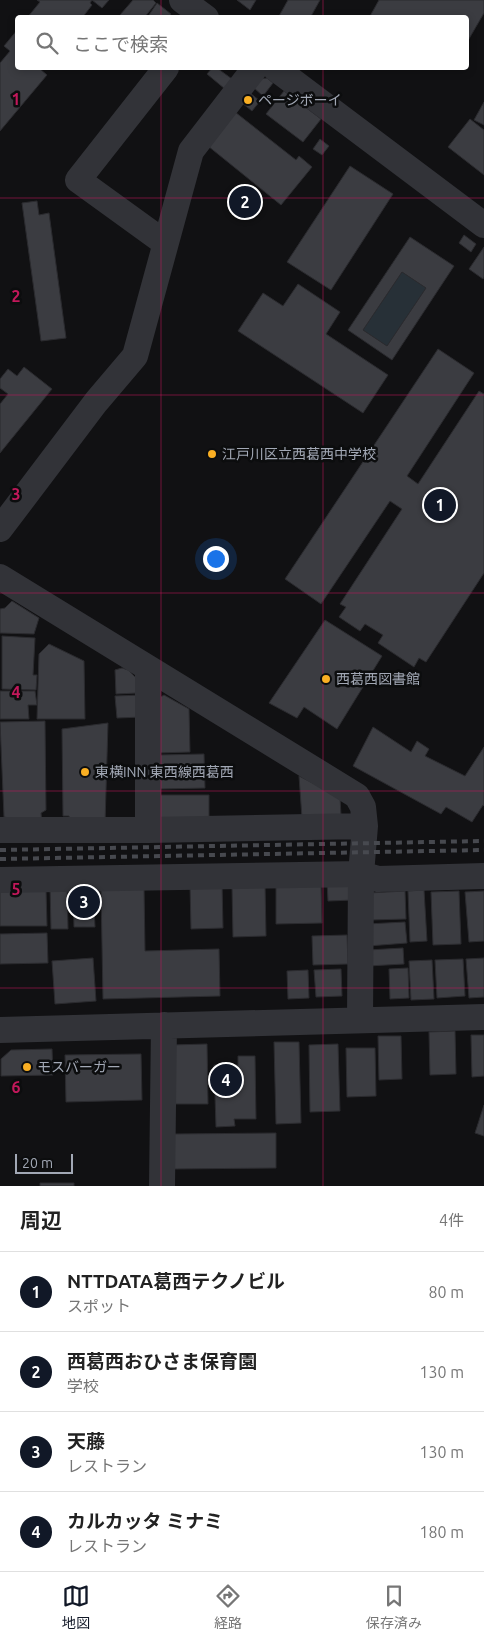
<!DOCTYPE html>
<html lang="ja">
<meta charset="utf-8">
<style>
body{margin:0;font-family:Ubuntu,"Noto Sans JP",sans-serif;background:#f2f2f2;color:#222}
.scale{position:absolute;left:15px;bottom:12px;width:58px;box-sizing:border-box;padding-left:5px;border:2px solid #a2a8b5;border-top:0;font-size:14px;line-height:18px;white-space:nowrap;color:#a2a8b5;-webkit-text-stroke:4px #0c0d0e;paint-order:stroke}
.you{position:absolute;left:215px;top:558px;width:18px;height:18px;margin:-12px;border:4px solid #fff;border-radius:50%;background:#1a73e8;box-shadow:0 0 0 8px #1a73e833}
.badge{display:grid;place-items:center;width:32px;height:32px;border-radius:50%;background:#111827;color:#fff;font-size:16px;font-weight:700}
.pin{position:absolute;translate:-50% -50%;border:2px solid #fff;box-shadow:0 1px 5px #0006}
.list{margin:0;padding:0;list-style:none}
h2{display:flex;justify-content:space-between;align-items:center;height:65px;margin:0;padding:0 20px;font-size:21px}
h2 small{font-size:16px;font-weight:400;color:#767676}
.list li{display:grid;grid-template-columns:32px 1fr auto;gap:15px;align-items:center;box-sizing:border-box;height:80px;padding:0 20px;border-top:1px solid #e0e0e0}
.list b{display:block;font-size:19px;white-space:nowrap}
.list p{margin:0;font-size:16px;white-space:nowrap;color:#767676}
.list em{font-size:16px;font-style:normal;color:#767676}
.icon{flex:none;width:28px;height:28px;fill:none;stroke:currentColor;stroke-width:2;stroke-linecap:round;stroke-linejoin:round}
.map{position:relative;flex:none;width:484px;height:1186px;overflow:hidden}
.search{position:absolute;background:#fff;box-shadow:0 2px 8px #0003;left:15px;right:15px;top:15px;height:55px;display:flex;align-items:center;gap:12px;box-sizing:border-box;padding:0 18px;border-radius:5px;color:#767676;font-size:19px}
.sheet{height:385px;background:#fff}
nav{display:flex;justify-content:space-around;align-items:center;box-sizing:border-box;height:70px;border-top:1px solid #e0e0e0;background:#fff;font-size:14px;color:#767676}
nav a{display:grid;justify-items:center;gap:2px}
nav .on{color:#111827}
.map>svg:first-child{display:block}
.water{fill:#273037}
.building{fill:#3b3c41;stroke:#2b2b2f;fill-rule:evenodd}
.lines{fill:none;stroke-linecap:round;stroke-linejoin:round}
.minor{stroke:#323338;stroke-width:26}
.rail{stroke:#47494f;stroke-width:4;stroke-dasharray:6 5;stroke-linecap:butt}
.grid{fill:none;stroke:#c2185b;stroke-width:1;stroke-opacity:0.55}
.poi-dot{fill:#faaf23;stroke:#0c0d0e;stroke-width:2}
.labels{text-anchor:middle;stroke-width:5;stroke-linejoin:round;paint-order:stroke}
.poi-label{font-size:14px;fill:#a2a8b5;stroke:#0c0d0e;text-anchor:start}
.grid-label{font-size:16px;text-anchor:middle;font-weight:bold;fill:#c2185b;stroke:#0c0d0e;stroke-width:5;stroke-linejoin:round;paint-order:stroke}
</style>
<div class="map">
<svg width="484" height="1186" viewBox="0 0 484 1186">
<rect width="100%" height="100%" fill="#111113"/>
<path class="water" d="M402,272L426,288L387,346L363,330Z"/>
<path class="building" d="M37,0H109L102,8L92,0L90,3L92,5L82,18H27L40,2Z
M133,0H153L156,3L144,18H124L120,15Z
M237,0H256L250,10Z
M288,0H320L310,18H278Z
M379,0H484V13L466,44V18H369Z
M157,3L171,14L168,18H147Z
M18,29V68H41L40,69L47,75L0,131V63L10,51L4,46Z
M212,68H217L232,79L225,89L207,74Z
M267,78L273,83L263,96L253,87L260,79Z
M284,91L321,119L303,142L266,114Z
M250,93L260,101L252,111L242,103Z
M484,102V125L474,120Z
M235,112L296,160L299,156L312,167L281,205L208,146Z
M470,119L484,130V175L448,147Z
M320,139L329,146L322,155L313,149Z
M350,166L393,194L331,290L287,262Z
M37,201L39,215L49,213L66,338L41,341L22,203Z
M464,235L476,244L471,252L459,243Z
M410,237L454,266L392,360L348,330ZM402,272L426,288L387,346L363,330Z
M484,247V277L483,279L469,269Z
M298,284L340,312L326,334L388,375L363,413L238,331L263,293L283,306Z
M438,349L474,373L407,476L418,484L479,391L484,394V573L426,662L419,658L414,667L378,643L383,635L365,624L360,631L339,617L346,607L340,604L402,509L390,501L321,604L285,579Z
M24,367L52,389L0,453V404L8,394L0,388V379L8,369L17,376Z
M12,601L39,618L34,634L0,633V609L5,608Z
M325,620L382,656L337,729L304,707L297,718L269,703Z
M2,636L35,638L33,675H37L36,690L2,689Z
M49,644L84,661L85,719H37L39,654Z
M122,668L128,670L137,679V693L116,694L115,670Z
M0,691H35L37,705H28L29,719H0Z
M142,695V717L117,718L115,696Z
M164,695L189,709L190,752L156,753L154,701Z
M45,721L46,810L41,813L42,824L4,817L0,722Z
M108,723L105,824H71L69,816H63L62,729Z
M373,727L411,752L417,741L429,749L425,756L465,776L484,747V806L483,805L472,822L446,807L441,814L353,766Z
M204,754L205,788L160,789V755Z
M299,776L340,797L341,816L302,818Z
M156,795H209V822L158,823Z
M327,881L352,887L353,900L328,901Z
M222,884L223,928L191,929L190,885Z
M321,884L322,923L276,924V885Z
M67,885L68,929H51L50,886Z
M73,885H93L95,927H74Z
M265,885L266,936L233,937L232,886Z
M144,888L145,951L219,949L220,996L103,999L101,889Z
M46,890L47,926H0V891Z
M424,890L427,941L410,942L408,891Z
M405,891L406,919L370,920L369,893Z
M459,891L461,944L433,945L431,892Z
M484,891V941L469,942L465,892Z
M405,922L407,943L368,946L367,924Z
M47,933L48,963L0,964V934Z
M347,935L348,964L313,965L312,936Z
M403,948L404,964L368,966V950Z
M93,958L96,1001L55,1004L52,961Z
M484,958V997L469,998L466,959Z
M463,959L465,996L437,998L435,960Z
M432,960L434,999L411,1000L409,961Z
M408,968L409,998L390,999L389,969Z
M341,969L342,996L316,997L314,970Z
M308,970L309,998L288,999L287,971Z
M455,1031L456,1074L430,1075L429,1032Z
M471,1035H484V1076L472,1077Z
M378,1036H401L402,1079L379,1080Z
M274,1042H299L301,1123L276,1124Z
M207,1044L208,1104H172L171,1045Z
M338,1044L340,1111L310,1112L309,1045Z
M346,1048H375L376,1096L347,1097Z
M52,1049L53,1075L1,1076V1059L11,1050Z
M141,1054L142,1100L66,1102L65,1055Z
M238,1056H255L256,1119H234L235,1126L216,1127L214,1065H238Z
M484,1105V1136L475,1133Z
M276,1133V1168L174,1169V1134Z
M40,1183H74V1186H40Z"/>
<g class="lines">
<path class="minor" d="M182,0L206,18
M275,68L484,225
M165,243L78,180L166,68
M0,529L96,402L135,356L191,151L255,68
M0,577L357,796L363,807L365,826L361,874L360,1020
M0,830H148L365,826
M148,830V668
M0,880L361,874L378,879L484,876
M0,1030L484,1017
M162,1186L164,1025"/>
<path class="rail" d="M0,850L484,841
M0,859L484,850"/>
</g>
<path class="grid" d="M161,0V18M323,0V18M161,68V1186M323,68V1186M0,198H484M0,395H484M0,593H484M0,791H484M0,988H484"/>
<g class="poi-dot">
<circle cx="248" cy="100" r="5"/>
<circle cx="212" cy="454" r="5"/>
<circle cx="326" cy="679" r="5"/>
<circle cx="85" cy="772" r="5"/>
<circle cx="27" cy="1067" r="5"/>
</g>
<g class="labels">
<g class="poi-label">
<text x="258" y="105">ページボーイ</text>
<text x="222" y="459">江戸川区立西葛西中学校</text>
<text x="336" y="684">西葛西図書館</text>
<text x="95" y="777">東横INN 東西線西葛西</text>
<text x="37" y="1072">モスバーガー</text>
</g>
</g>
<g class="grid-label">
<text x="16" y="105">1</text>
<text x="16" y="302">2</text>
<text x="16" y="500">3</text>
<text x="16" y="698">4</text>
<text x="16" y="895">5</text>
<text x="16" y="1093">6</text>
</g>
</svg>
<div class="scale">20 m</div>
<div class="you"></div>
<div class="pin badge" style="left:440px;top:505px">1</div>
<div class="pin badge" style="left:245px;top:202px">2</div>
<div class="pin badge" style="left:84px;top:902px">3</div>
<div class="pin badge" style="left:226px;top:1080px">4</div>
<div class="search"><svg class="icon" aria-label="search" viewBox="0 0 24 24"><circle cx="10" cy="10" r="6"/><path d="M15 15l6 6"/></svg>ここで検索</div>
</div>
<section class="sheet">
<h2>周辺<small>4件</small></h2>
<ul class="list">
<li><span class="badge">1</span><div><b>NTTDATA葛西テクノビル</b><p>スポット</p></div><em>80 m</em></li>
<li><span class="badge">2</span><div><b>西葛西おひさま保育園</b><p>学校</p></div><em>130 m</em></li>
<li><span class="badge">3</span><div><b>天藤</b><p>レストラン</p></div><em>130 m</em></li>
<li><span class="badge">4</span><div><b>カルカッタ ミナミ</b><p>レストラン</p></div><em>180 m</em></li>
</ul>
</section>
<nav>
<a class="on"><svg class="icon" aria-label="map" viewBox="0 0 24 24"><path d="M3 6l6-2 6 2 6-2v14l-6 2-6-2-6 2zM9 4v14M15 6v14"/></svg>地図</a>
<a><svg class="icon" aria-label="directions" viewBox="0 0 24 24"><path d="M12 3l9 9-9 9-9-9zM9 14v-3h6M13 9l2 2-2 2"/></svg>経路</a>
<a><svg class="icon" aria-label="saved" viewBox="0 0 24 24"><path d="M7 4h10v16l-5-4-5 4z"/></svg>保存済み</a>
</nav>
